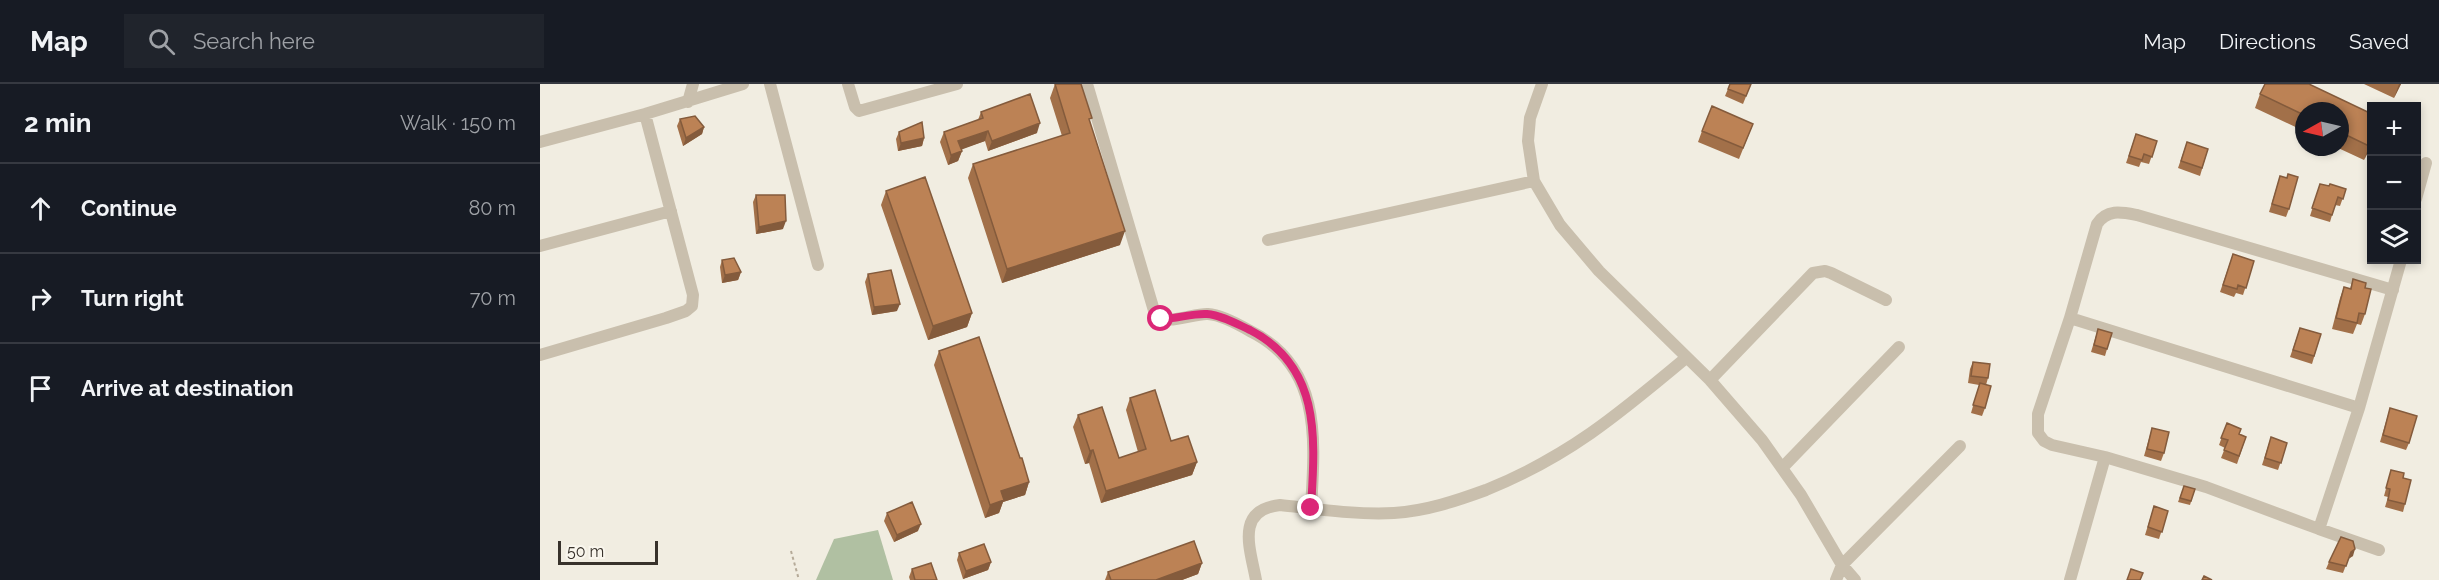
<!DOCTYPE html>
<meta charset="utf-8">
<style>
body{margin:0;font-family:Raleway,sans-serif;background:#20242c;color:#f1f3f6}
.controls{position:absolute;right:18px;top:18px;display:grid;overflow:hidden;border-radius:0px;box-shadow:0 3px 9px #0003}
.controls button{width:54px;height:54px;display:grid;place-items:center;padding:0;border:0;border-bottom:2px solid #363941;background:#171b24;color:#f1f3f6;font:30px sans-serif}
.compass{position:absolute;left:1755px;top:18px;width:54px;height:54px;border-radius:50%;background:#171b24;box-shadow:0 3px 9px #0003;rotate:262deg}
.scale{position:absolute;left:18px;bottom:15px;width:100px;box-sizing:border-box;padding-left:6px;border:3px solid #38322b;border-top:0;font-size:16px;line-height:21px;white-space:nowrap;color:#38322b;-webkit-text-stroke:4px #f9f6ed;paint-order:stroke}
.stop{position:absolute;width:18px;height:18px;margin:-14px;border:4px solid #db2777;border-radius:50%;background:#fff}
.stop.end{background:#db2777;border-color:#fff;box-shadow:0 2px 6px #0008}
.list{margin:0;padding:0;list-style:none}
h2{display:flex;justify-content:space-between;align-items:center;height:78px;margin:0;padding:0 24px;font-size:26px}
h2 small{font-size:20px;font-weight:400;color:#9ea1a6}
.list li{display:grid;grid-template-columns:39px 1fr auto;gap:18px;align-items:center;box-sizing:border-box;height:90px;padding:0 24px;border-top:2px solid #363941}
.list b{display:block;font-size:22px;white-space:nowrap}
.list em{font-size:20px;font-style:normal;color:#9ea1a6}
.icon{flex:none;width:33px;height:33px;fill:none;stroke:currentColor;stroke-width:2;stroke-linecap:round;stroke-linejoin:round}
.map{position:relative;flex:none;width:1899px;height:496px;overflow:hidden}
header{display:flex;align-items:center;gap:36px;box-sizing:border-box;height:84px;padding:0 30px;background:#171b24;border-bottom:2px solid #363941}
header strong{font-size:28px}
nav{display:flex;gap:33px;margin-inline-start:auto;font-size:21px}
.search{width:420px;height:54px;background:#20242c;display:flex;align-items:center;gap:15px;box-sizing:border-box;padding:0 21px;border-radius:0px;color:#9ea1a6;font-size:22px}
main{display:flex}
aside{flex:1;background:#171b24}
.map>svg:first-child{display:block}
.green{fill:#b0c0a2}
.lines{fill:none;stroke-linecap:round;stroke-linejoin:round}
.path{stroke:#b5aa98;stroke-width:2;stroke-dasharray:3 3;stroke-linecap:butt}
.minor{stroke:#c9bfad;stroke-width:12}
.wall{fill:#a27049}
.shaded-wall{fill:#845b3c}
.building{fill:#bc8255;stroke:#845b3c;stroke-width:1.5}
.route{stroke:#db2777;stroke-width:8}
</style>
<header>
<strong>Map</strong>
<div class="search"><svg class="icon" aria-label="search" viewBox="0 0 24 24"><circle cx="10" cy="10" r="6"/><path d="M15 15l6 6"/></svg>Search here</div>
<nav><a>Map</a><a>Directions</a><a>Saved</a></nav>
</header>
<main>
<aside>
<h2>2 min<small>Walk · 150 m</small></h2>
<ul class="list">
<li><svg class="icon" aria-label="ahead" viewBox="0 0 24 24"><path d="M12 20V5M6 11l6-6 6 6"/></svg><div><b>Continue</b></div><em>80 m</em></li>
<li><svg class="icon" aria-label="right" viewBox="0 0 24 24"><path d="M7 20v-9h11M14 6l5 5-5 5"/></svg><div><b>Turn right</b></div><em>70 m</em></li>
<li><svg class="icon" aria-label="arrive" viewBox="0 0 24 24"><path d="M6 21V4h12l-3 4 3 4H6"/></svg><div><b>Arrive at destination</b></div></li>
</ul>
</aside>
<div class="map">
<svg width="1899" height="496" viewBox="0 0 1899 496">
<rect width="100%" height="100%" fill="#f1ede1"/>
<path class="green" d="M338,446L353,496H276L294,455Z"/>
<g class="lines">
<path class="path" d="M251,467L259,496"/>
<path class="minor" d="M230,0L278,181
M308,0L315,23L319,27L417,0
M547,0L615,230C625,243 653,229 668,230C682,231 698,240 710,247C782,282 775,356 771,424
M1002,0L990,34L988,57L994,97L1020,141L1059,187L1170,296L1222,356L1261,411L1302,481L1296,496
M148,18L153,0
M0,58L105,30L203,0
M1876,115L1886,79
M728,156L994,97
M0,162L131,127
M1530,234L1819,324
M0,271L126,234L146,227L152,222L153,211L105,30
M1170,296L1273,189L1285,187L1291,189L1346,216
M1242,384L1359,263
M1779,445L1666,403L1565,373L1512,361L1504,357L1498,349V330L1530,234L1557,140C1567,125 1581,128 1597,131L1853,206
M1839,466L1779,445L1819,324L1861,176
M716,496C710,464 695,426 740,421C777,425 816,431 854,429C886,427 916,417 946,406C1028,373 1079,330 1146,274
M1315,496L1302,481L1420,362
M1530,496L1565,373"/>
</g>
<path class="wall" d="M515,0L550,39L580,161L462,199L428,94L433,80L522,52L510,14Z
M1190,0H1211L1203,20L1185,12Z
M1824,0H1861L1854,14Z
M1720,10L1832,30V60L1824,76L1796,63H1800V27H1764V47L1715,24Z
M441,28L497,49L448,67L445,57L421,65L422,67L418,77L408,81L400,58L404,48L438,36Z
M140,35L164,43L162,50L143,62L137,42Z
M1213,40L1199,75L1158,58L1162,47Z
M359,48L384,54L382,62L358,67L356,55Z
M1596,50L1617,57L1609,80L1601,78L1599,83L1586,79Z
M1647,58L1668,65L1660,92L1638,84Z
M1740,92L1749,125L1746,133L1729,128Z
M1780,100L1789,102L1806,105L1800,122L1795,121L1790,138L1770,132Z
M346,107L432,229L427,243L388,256L341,121Z
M216,111L243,145L216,150L213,118Z
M1693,170L1714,177L1703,211L1696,209L1694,213L1680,208Z
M182,176L201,188L198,196L182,199L180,183Z
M328,190L357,227L332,231L325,198Z
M1813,195L1825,204V230L1821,241L1817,240L1813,250L1792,245L1800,214L1804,203L1810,205Z
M1760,244L1781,250L1772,280L1750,273Z
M1558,245L1567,265L1565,272L1551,268Z
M399,267L480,374L489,398L485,411L463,418L459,429L445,434L394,281Z
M1433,278L1448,294L1446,301L1445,324L1442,332L1431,329L1439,301L1428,299L1430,285Z
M590,314L631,357L657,378L652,391L561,419L549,379L545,380L533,343L538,331L579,374L598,368L586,326Z
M1850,324L1869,359L1866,366L1840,358Z
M1687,339L1699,350L1706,353L1697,380L1681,374L1685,364L1679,361Z
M1612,344L1624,369L1621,377L1604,372Z
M1731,353L1747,359L1738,386L1722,381Z
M1851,386L1863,394L1865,420L1863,428L1845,423L1848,413L1844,412Z
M1644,402L1655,405L1650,421L1638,418Z
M1614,422L1628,427L1619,455L1605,451Z
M347,429L378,447L354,458L344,437Z
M419,469L451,478L448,486L423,495L417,476Z
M1813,472L1808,475L1803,489L1786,485L1789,478Z
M662,479L658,490L642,496H565L568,488Z
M372,485L397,496H370L369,493Z"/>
<path class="shaded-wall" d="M1859,0H1861L1854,14Z
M500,39L497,49L448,67L452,57Z
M164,43L162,50L143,62L146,54Z
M448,47L445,57L415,68L418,57Z
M384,54L382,62L358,67L361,59Z
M1832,57V60L1824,76L1829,62Z
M422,67L418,77L408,81L411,71Z
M246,137L243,145L216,150L219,143Z
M585,147L580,161L462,199L467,185Z
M201,188L198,196L182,199L185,191Z
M360,220L357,227L332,231L334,223Z
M432,229L427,243L388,256L393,242Z
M553,366L549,379L545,380L550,367Z
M657,378L652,391L561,419L566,407Z
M489,398L485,411L463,418L459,429L445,434L450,421L461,407Z
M381,440L378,447L354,458L357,451Z
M1815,465L1813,472L1808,475L1803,489L1811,468Z
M451,478L448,486L423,495L426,487Z
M662,479L658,490L642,496H616Z"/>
<path class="building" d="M515,0H541L552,34L549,35L585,147L467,185L433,80L530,49Z
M1190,0H1211L1206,12L1188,5Z
M1725,0H1769L1832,30V57L1829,62L1800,48V27H1764V31L1720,10Z
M490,10L500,39L452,57L448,47L418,57L422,67L411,71L404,48L443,34L441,28Z
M1172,22L1213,40L1203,64L1162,47Z
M155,32L164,43L146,54L140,35Z
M382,38L384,54L361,59L359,48Z
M1596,50L1617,57L1612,73L1604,70L1602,76L1589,72Z
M1647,58L1668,65L1662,84L1641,77Z
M1748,90L1758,93L1749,125L1732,120L1740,92L1747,94Z
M385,93L432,229L393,242L346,107Z
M1780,100L1789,102L1790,100L1806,105L1803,115L1798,113L1792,131L1772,124Z
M216,111H245L246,137L219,143Z
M1693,170L1714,177L1706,204L1698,201L1697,205L1683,201Z
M194,174L201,188L185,191L182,176Z
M351,186L360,220L334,223L328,190Z
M1813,195L1826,199L1825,204L1831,205L1825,230L1819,229L1817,239L1796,234L1804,203L1811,205Z
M1760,244L1781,250L1774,272L1753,266Z
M1558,245L1572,249L1567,265L1554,261Z
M439,253L480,374H482L489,398L461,407L464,416L450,421L399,267Z
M1433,278L1450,280L1448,294L1431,292Z
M1440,299L1451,302L1445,324L1433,321Z
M615,306L631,357L648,352L657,378L566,407L553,366L550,367L538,331L562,323L579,374L606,365L590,314Z
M1850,324L1877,332L1869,359L1843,351Z
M1687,339L1701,345L1699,350L1706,353L1699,372L1684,366L1688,356L1681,354Z
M1612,344L1629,348L1624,369L1607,365Z
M1731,353L1747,359L1741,379L1725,374Z
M1851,386L1864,389L1863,394L1871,396L1865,420L1848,416L1850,405L1846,404Z
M1644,402L1655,405L1651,417L1640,414Z
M372,418L381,440L357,451L347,429Z
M1614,422L1628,427L1622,448L1608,443Z
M1801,453L1813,457L1815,465L1811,468L1806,482L1789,478Z
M654,457L662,479L616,496H571L568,488Z
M444,460L451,478L426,487L419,469Z
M391,479L397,496H375L372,485Z
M1591,485L1603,489L1600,496H1587Z
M1664,492L1672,496H1662Z"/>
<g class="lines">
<path class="route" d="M621,235C637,235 652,229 667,230C681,231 697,240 710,246C782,283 775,356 771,424"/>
</g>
</svg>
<div class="controls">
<button>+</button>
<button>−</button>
<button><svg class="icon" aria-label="layers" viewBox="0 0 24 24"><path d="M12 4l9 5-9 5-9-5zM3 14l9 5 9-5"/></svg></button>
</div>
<svg class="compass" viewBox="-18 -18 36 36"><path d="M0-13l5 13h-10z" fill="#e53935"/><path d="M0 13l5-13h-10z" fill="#9ea1a6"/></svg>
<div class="scale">50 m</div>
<div class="stop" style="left:621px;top:235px"></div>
<div class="stop end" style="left:771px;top:424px"></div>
</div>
</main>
